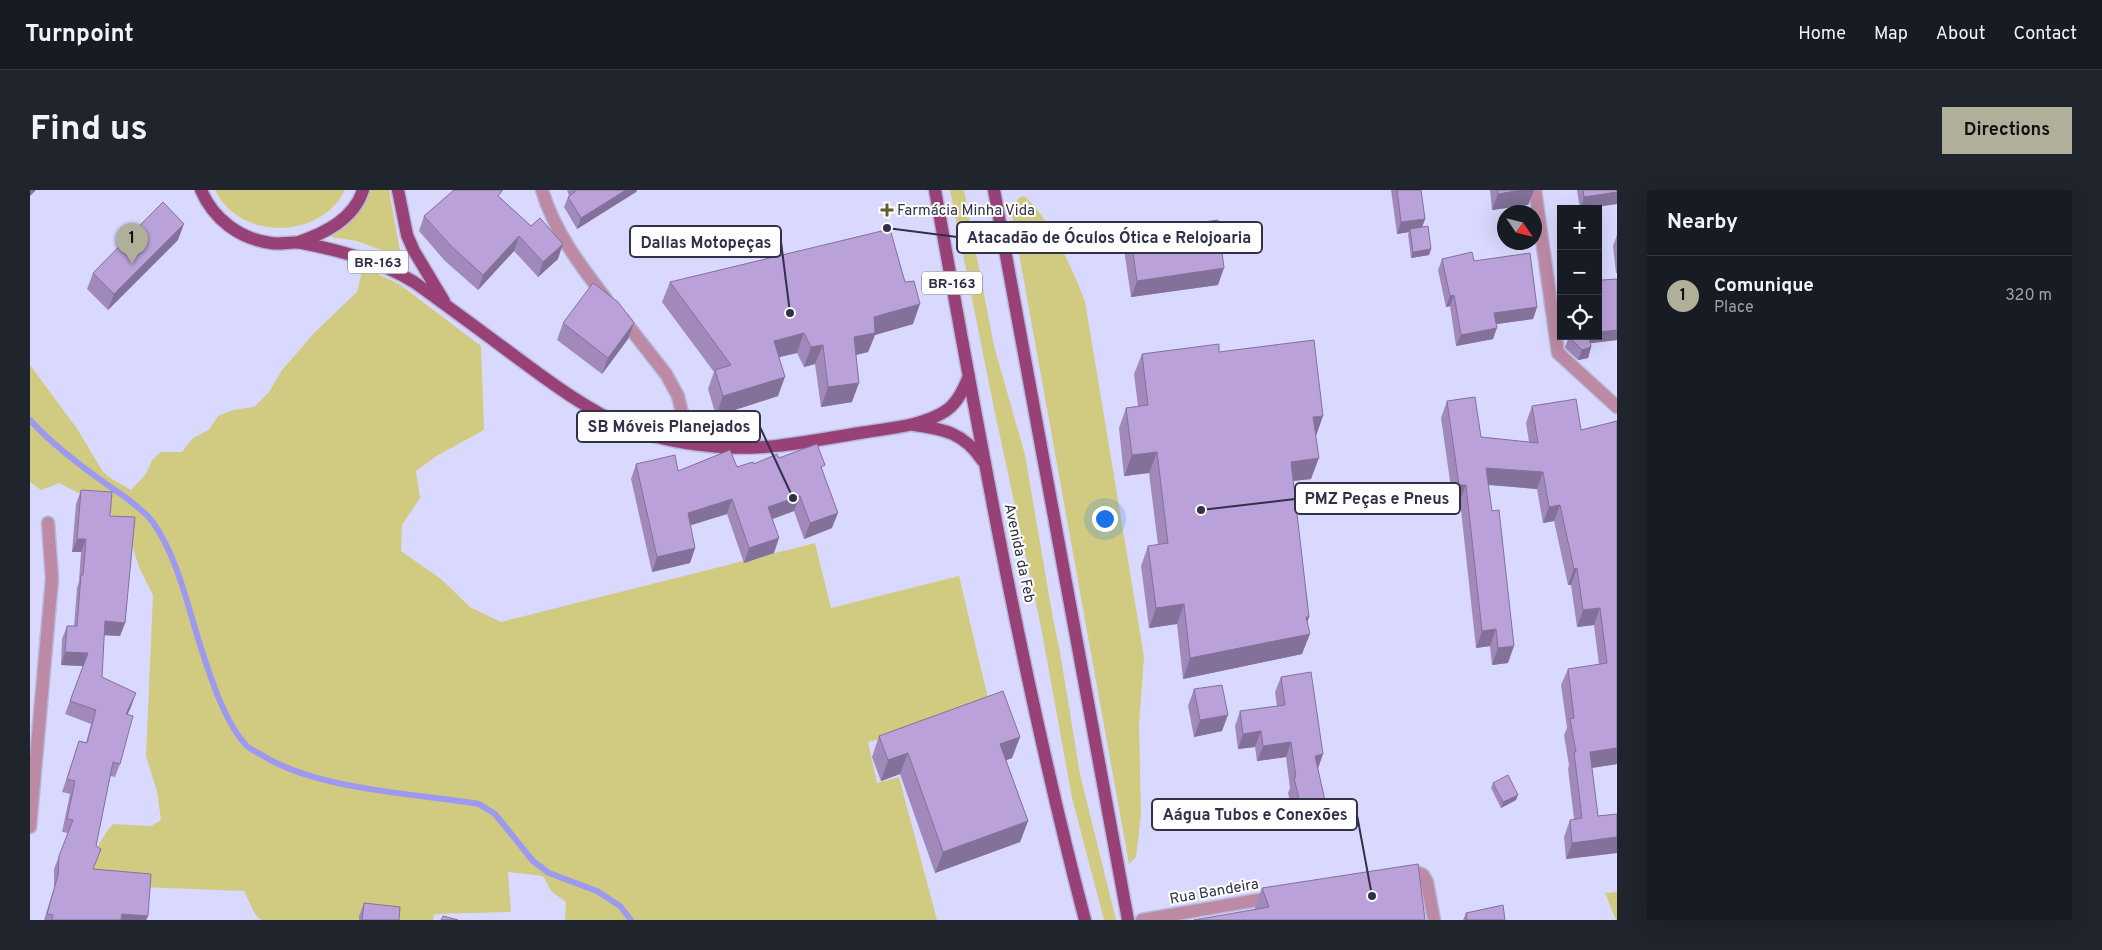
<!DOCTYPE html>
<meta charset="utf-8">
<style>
body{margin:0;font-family:Overpass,sans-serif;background:#20242c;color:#f1f3f6}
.controls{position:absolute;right:15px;top:15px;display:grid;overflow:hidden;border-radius:0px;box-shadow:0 5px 20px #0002}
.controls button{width:45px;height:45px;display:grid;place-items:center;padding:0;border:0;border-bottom:1px solid #363941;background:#171b24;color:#f1f3f6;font:25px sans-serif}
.compass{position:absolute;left:1467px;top:15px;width:45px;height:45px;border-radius:50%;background:#171b24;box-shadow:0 5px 20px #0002;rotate:125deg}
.you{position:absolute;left:1074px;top:328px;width:18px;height:18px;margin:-12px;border:4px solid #fff;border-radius:50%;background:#1a73e8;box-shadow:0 0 0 8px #1a73e833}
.badge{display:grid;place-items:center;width:32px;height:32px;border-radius:50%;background:#b0b09a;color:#111;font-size:16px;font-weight:700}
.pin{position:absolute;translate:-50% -41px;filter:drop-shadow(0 1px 2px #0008)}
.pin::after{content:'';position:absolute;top:26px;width:18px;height:15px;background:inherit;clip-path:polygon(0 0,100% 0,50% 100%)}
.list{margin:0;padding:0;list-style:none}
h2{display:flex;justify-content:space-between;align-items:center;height:65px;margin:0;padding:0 20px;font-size:21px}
h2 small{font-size:16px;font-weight:400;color:#9ea1a6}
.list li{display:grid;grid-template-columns:32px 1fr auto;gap:15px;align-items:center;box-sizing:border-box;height:80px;padding:0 20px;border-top:1px solid #363941}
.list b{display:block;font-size:19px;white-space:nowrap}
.list p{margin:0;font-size:16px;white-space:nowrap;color:#9ea1a6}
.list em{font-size:16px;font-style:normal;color:#9ea1a6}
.icon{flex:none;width:28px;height:28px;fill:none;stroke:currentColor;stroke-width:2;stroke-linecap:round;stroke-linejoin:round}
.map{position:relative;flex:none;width:1587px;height:730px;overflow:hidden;border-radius:0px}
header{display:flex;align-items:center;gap:30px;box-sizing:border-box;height:70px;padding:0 25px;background:#171b24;border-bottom:1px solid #363941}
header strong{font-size:24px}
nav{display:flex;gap:28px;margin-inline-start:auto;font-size:18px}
.intro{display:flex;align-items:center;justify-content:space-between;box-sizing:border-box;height:120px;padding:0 30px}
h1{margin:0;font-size:35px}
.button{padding:12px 22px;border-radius:0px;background:#b0b09a;color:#111;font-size:18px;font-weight:700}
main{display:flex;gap:30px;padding:0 30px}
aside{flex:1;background:#171b24;border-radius:0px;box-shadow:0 5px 20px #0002}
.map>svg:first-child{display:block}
.green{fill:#d0cb80}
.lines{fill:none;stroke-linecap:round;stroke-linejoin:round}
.stream{stroke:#9e99f0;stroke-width:6}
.minor-casing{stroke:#b7b7db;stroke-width:15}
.major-casing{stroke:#b7b7db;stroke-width:15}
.minor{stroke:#bc8aa5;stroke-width:12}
.major{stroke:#984176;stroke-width:12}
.wall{fill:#a18abb}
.shaded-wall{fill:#837199}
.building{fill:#bba1da;stroke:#837199}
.poi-dot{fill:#615e2a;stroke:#fefefe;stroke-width:2}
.labels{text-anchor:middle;stroke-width:4;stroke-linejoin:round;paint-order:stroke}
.shield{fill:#fefefe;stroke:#6e6e7f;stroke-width:1}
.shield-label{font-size:14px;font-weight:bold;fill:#313049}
.poi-label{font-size:15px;fill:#313049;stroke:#fefefe;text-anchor:start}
.street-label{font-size:15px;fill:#313049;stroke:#fefefe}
.leader{fill:none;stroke:#313049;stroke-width:2}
.callout-dot{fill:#313049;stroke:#fefefe;stroke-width:2}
.callout{fill:#fefefe;stroke:#313049;stroke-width:2}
.callout-label{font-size:16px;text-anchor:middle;font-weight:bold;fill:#313049}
</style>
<header>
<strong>Turnpoint</strong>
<nav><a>Home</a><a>Map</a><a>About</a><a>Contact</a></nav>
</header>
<div class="intro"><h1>Find us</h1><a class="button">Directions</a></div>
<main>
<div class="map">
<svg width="1587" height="730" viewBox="0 0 1587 730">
<rect width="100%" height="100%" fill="#d9d9ff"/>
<path class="green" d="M185,0H315C291,50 209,51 185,0Z
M341,0H359L369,56L373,68L327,51L301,47L322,30Z
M920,0H934L964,156L995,265L1024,434L1030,462L1050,584L1086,730H1074L1042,608L1011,437L965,223Z
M994,6C1021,29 1042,79 1055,111L1114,467L1109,534L1111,625L1106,667L1099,674L981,19L989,8Z
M333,77L369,94L451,156L454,240L408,265L386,281L390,308L372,335L371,361L411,389L440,417L471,432L785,353L801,418L929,386L961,521L838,552L847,593L869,587L907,730H535L536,712L522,702L513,686L478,682L481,722L404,724L403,730H231L225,724L214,701L59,695C64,667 64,656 83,634L121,636L131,630L127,601L116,566L123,405L109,377L98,342L74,316L29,293L11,300L0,292V175L48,240L73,282L82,289L101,300L116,284L122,270L131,262H152L163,248L179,240L188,226L203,220L224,217L239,202L252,180L285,142L327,102Z
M1587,702V730H1586L1575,703Z"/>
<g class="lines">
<path class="stream" d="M0,230C22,254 48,274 75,293C90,304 110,316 122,331C148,367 158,418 172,461C181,489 196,535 217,556C220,559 226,562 230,564C286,600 383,603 449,614L465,624L503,671L519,683L567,701L590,716L601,730"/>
<g class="minor-casing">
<path id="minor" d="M512,0C524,41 550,75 576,109
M1505,0L1528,163L1587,217
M592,128L636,184L648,206L659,253
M0,637L22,389L18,333
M1373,684L1386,682L1393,685L1397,692L1404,730
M1112,730L1245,707"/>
</g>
<g class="major-casing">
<path id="major" d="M171,0C183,29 210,49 241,53C251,55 262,51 272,53C312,61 349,71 384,92C416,115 447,138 478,161C517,190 555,219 599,238C627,249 661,255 691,257C738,261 784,250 830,243C858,238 892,237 917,220C928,212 934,198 939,186
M368,0L377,45L384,61L414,111
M905,0C949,244 992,490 1055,730
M964,0L1098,730
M269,52C295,43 324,29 333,0
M884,235C914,239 934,243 952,270"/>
</g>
<use href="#minor" class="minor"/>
<use href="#major" class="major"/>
</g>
<path class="wall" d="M537,0H607L606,2L547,39L534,17L538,7L539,6Z
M1361,0H1391L1395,29L1392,37L1401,59L1399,65L1381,68L1378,44L1379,42L1367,44Z
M1460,0H1504L1498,15L1462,20Z
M1547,0H1587V14L1550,19Z
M470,7L528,69L508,87L484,61L448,100L415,71L389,41L394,26Z
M1100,42L1188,95L1101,107L1094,59Z
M1587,45V83H1586L1583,56Z
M148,50L78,120L57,99L63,83Z
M1412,69L1444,71L1507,117L1503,129L1466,134L1463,149L1426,156L1420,116L1416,117L1408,80Z
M1568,89L1573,90L1587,89V150L1560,153L1561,157L1558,168L1548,170L1536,159L1535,157L1539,147L1568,146Z
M640,92H875L883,134L845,145L838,162L826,165L822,212L791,217L785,174L774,177L767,163L749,167L748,206L686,226L678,199L684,182L632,112Z
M533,133H604L598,149L572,184L527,150Z
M1189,162L1286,246L1281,289L1263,291L1279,427L1277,432L1272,464L1153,489L1147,434L1119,438L1111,376L1118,356L1128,355L1119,283L1094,286L1089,238L1096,218L1108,216L1104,184L1112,164Z
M1417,211L1451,247L1499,252L1496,233L1502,216L1551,240L1587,231V574L1562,578L1568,626L1587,624V663L1536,669L1534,647L1540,630L1544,629L1538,579L1539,575L1534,545L1537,538L1531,495L1538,479L1569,475L1564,435L1547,437L1541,395H1538L1524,331L1513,333L1507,299L1458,295L1478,473L1462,475L1460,456L1446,458L1430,311L1423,312L1411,228Z
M749,268L793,281L802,338L774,349L764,321L743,329L744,363L714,373L697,324L660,335L665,358L660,373L622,382L601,289L606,274L648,281L707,277Z
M51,300L80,326L95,433L90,446L74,445L72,487L101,517L97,525L90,574L85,587L80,586L66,656L63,679L118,726L116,730H14L24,698V679L38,643L32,642L40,604L32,602L49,551L56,553L61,534L35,524L53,476L31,475L32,449L37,436H44L47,398L49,391L51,362H42L46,314Z
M1251,487L1293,564L1288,579L1296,615L1290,631L1266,636L1258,603L1260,598L1256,567L1227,571L1225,557L1208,559L1205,536L1210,521L1247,516L1245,502Z
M1164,499L1192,541L1164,547L1158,516Z
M849,546L990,547L982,568L976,570L998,631L990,652L905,683L870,584L851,591L842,567Z
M1463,593L1486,610L1471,618L1461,598Z
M1232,698L1395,730L1225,720V718Z
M334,713L369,730H329V726Z
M1436,723L1475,730H1433Z"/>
<path class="shaded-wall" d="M0,0H6L0,6Z
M596,0H607L606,2L547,39L551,28Z
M1492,0H1504L1498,15L1462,20L1468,4Z
M1587,2V14L1550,19L1554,7Z
M1395,29L1391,40L1380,39L1379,42L1367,44L1371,32Z
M154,34L148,50L78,120L84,104Z
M489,46L484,61L448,100L453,85Z
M533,54L528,69L508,87L513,72Z
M1401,59L1399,65L1381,68L1383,62Z
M1194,78L1188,95L1101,107L1107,91Z
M1424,105L1420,116L1416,117L1420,106Z
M890,114L883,134L845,145L838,162L817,167L824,147L844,127Z
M1507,117L1503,129L1460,135L1464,123Z
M604,133L598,149L572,184L578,168Z
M1467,138L1463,149L1426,156L1431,145Z
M1587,140V150L1554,154L1557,146H1568V142Z
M774,143L767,163L737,170L744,151Z
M793,155L785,174L774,177L781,157Z
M1561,157L1558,168L1548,170L1552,160Z
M755,187L748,206L686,226L693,206Z
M829,193L822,212L791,217L798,197Z
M1293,226L1286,246L1283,227Z
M1127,262L1119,283L1094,286L1102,265Z
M1289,268L1281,289L1253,292L1261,272Z
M1456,278L1513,282L1507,299L1450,294Z
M1429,295H1436L1430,311L1423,312Z
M770,306L764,321L733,332L738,317Z
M702,309L697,324L652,338L658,323Z
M1530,315L1524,331L1513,333L1519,317Z
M808,323L802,338L774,349L780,333Z
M749,348L744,363L714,373L719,358Z
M47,349H56L51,362H42Z
M665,358L660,373L622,382L627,367Z
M1547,378L1541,395H1538L1544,379Z
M1154,414L1147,434L1119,438L1126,418Z
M1570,418L1564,435L1547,437L1553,420Z
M1276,427H1279L1272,446L1280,444L1272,464L1153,489L1160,468Z
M75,431L95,433L90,446L70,445Z
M1466,439L1460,456L1446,458L1452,441Z
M1484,456L1478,473L1462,475L1468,458Z
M35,462L58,463L53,476L31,475Z
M106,503L101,517L91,538L96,524Z
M1198,525L1192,541L1164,547L1170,530Z
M1231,541L1225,557L1208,559L1213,544Z
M990,547L982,568L963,575L970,554Z
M1261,552L1256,567L1227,571L1233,556Z
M1587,558V574L1554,579L1560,562Z
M878,563L870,584L851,591L858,570Z
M1293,564L1287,580L1285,566Z
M1488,605L1486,610L1471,618L1473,612Z
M1296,615L1290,631L1266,636L1272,621Z
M998,631L990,652L905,683L913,662Z
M1587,647V663L1536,669L1542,653Z
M92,724L118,726L116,730H90Z"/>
<path class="building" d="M424,0H472V1L468,6L501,36L510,28L533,54L513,72L489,46L453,85L421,56L394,26Z
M544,0H596L551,28L538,7L545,2Z
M1367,0H1391L1395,29L1371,32Z
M1468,0H1492L1468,4Z
M1553,0H1587V2L1554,7Z
M133,12L154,34L84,104L63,83Z
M1188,30L1194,78L1107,91L1100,42Z
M1398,36L1401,59L1383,62L1380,39Z
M860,39L875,92L884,91L890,114L844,127L845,143L824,147L829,193L798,197L793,155L781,157L774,143L744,151L755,187L693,206L685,180L701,175L640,92Z
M1442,62L1444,71L1500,63L1507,117L1464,123L1467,138L1431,145L1424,105L1420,106L1412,69Z
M1568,89L1573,90L1587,89V140L1568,142Z
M563,93L588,112L604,133L578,168L533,133Z
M1559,146L1561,157L1552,160L1539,147Z
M1284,150L1293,226L1283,227L1289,268L1261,272L1279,427H1276L1280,444L1160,468L1154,414L1126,418L1118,356L1138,353L1127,262L1102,265L1096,218L1118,215L1112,164L1189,154V162Z
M1445,207L1451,247L1508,253L1502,216L1546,209L1551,240L1587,231V558L1560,562L1568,626L1587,624V647L1542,653L1540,630L1552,628L1544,562H1546L1540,529L1544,528L1538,479L1577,473L1570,418L1553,420L1547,378L1544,379L1530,315L1519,317L1513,282L1456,278L1462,321L1469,320L1484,456L1468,458L1466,439L1452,441L1436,295H1429L1417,211Z
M787,254L795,275L791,277L808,323L780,333L770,306L738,317L749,348L719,358L702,309L658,323L665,358L627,367L606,274L645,265L648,281L700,260L707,277L723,272L724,274L747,264L749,268Z
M51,300L82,302L80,326L105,327L95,433L75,431L72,487L106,503L96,524L103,526L90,574L83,572L66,656L71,659L63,679L121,684L118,726L92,724L91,730H22L23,725L17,724L28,685L29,666L43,630L37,629L45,591L37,589L49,551L57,553L66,520L40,511L58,463L35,462L37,436H47L51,385H53L56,349H47Z
M1281,482L1293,564L1285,566L1296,615L1272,621L1264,588L1266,587L1261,552L1233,556L1231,541L1213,544L1210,521L1255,515L1251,487Z
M1192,495L1198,525L1170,530L1164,499Z
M973,501L990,547L970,554L998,631L913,662L878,563L858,570L849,546Z
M1478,585L1488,605L1473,612L1463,593Z
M1388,674L1395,730H1164L1239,717L1232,698Z
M334,713L370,717L369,730H332Z
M1473,715L1475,730H1437L1436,723Z
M413,726L428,730H411Z"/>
<path class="poi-dot" d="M854.5 12.5h5v5h5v5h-5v5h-5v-5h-5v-5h5z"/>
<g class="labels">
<g class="shield">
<rect x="318" y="60.5" width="60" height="23" rx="4"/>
<rect x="892" y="81.5" width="60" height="23" rx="4"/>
</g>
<g class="shield-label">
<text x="348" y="77">BR-163</text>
<text x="922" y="98">BR-163</text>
</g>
<g class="poi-label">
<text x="867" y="25">Farmácia Minha Vida</text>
</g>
<g class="street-label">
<text transform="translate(990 363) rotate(78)" y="5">Avenida da Feb</text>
<text transform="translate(1184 701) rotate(-10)" y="5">Rua Bandeira</text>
</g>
</g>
<path class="leader" d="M857 38L927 47M760 123L751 52M763 308L730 237M1171 320L1265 309M1342 706L1327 625"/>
<g class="callout-dot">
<circle cx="857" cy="38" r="5"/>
<circle cx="760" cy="123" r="5"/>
<circle cx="763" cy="308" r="5"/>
<circle cx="1171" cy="320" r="5"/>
<circle cx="1342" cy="706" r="5"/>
</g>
<g class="callout">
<rect x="927" y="32" width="305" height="31" rx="5"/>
<rect x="600" y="36" width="151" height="31" rx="5"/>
<rect x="547" y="221" width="183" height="31" rx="5"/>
<rect x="1265" y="293" width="165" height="31" rx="5"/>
<rect x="1122" y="609" width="205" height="31" rx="5"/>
</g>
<g class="callout-label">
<text x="1079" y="53">Atacadão de Óculos Ótica e Relojoaria</text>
<text x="676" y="58">Dallas Motopeças</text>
<text x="639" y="242">SB Móveis Planejados</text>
<text x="1347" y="314">PMZ Peças e Pneus</text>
<text x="1225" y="630">Aágua Tubos e Conexões</text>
</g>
</svg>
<div class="controls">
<button>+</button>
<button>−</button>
<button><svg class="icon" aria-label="locate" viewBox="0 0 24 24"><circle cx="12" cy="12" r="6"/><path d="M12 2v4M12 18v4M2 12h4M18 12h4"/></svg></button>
</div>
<svg class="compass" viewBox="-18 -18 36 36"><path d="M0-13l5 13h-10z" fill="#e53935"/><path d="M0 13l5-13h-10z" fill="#9ea1a6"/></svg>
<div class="you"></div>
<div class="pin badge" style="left:102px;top:74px">1</div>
</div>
<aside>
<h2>Nearby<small></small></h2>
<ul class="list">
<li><span class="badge">1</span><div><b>Comunique</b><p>Place</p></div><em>320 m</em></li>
</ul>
</aside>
</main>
